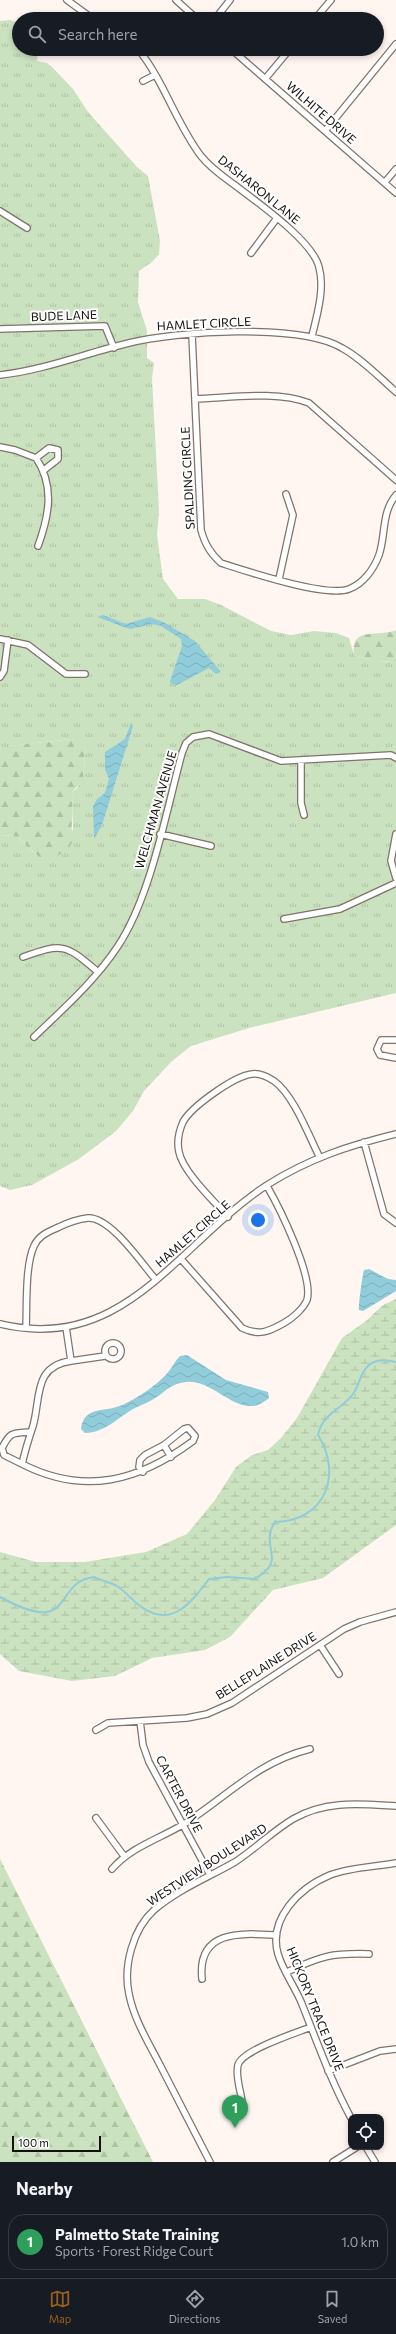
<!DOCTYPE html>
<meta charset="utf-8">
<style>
body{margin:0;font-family:Commissioner,sans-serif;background:#242831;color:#f1f3f6}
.controls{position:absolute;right:12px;bottom:12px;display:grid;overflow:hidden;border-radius:8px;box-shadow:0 2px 6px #0003}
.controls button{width:36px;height:36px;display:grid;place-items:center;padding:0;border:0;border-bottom:1px solid #363941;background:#171b24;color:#f1f3f6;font:20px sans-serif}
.scale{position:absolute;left:12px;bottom:10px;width:89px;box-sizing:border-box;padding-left:4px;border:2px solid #14100d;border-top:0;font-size:11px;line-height:14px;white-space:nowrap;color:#14100d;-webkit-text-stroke:3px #fff;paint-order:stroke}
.you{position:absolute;left:258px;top:1220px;width:14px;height:14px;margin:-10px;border:3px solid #fff;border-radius:50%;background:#1a73e8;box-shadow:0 0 0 6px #1a73e833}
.badge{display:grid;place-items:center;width:26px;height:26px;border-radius:50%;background:#995d1e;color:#fff;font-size:13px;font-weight:700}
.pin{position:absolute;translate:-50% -33px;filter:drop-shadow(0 1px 2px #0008)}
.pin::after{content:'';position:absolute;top:21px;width:14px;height:12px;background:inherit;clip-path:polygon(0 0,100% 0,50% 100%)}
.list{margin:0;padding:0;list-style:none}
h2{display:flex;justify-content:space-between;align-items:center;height:52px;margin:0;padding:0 16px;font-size:17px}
h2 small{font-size:13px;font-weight:400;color:#9ea1a6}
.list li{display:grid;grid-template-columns:26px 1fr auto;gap:12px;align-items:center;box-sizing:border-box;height:56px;margin:0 8px 8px;padding:0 8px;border:1px solid #363941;border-radius:16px}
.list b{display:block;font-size:15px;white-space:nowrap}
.list p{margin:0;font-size:13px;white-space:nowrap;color:#9ea1a6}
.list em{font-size:13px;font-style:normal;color:#9ea1a6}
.icon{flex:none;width:22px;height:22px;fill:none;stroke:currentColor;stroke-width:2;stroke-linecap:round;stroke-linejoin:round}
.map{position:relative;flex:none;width:396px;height:2162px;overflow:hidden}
.search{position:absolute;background:#171b24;box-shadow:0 2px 6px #0003;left:12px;right:12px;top:12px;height:44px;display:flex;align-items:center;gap:10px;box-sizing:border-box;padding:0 14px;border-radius:22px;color:#9ea1a6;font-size:15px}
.sheet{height:116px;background:#171b24}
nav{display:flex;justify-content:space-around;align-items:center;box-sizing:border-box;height:56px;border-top:1px solid #363941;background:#171b24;font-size:11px;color:#9ea1a6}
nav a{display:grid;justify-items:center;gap:2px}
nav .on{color:#995d1e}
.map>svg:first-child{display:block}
.grass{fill:url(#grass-tufts)}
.forest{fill:url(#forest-firs)}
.wetland{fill:url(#wetland-marsh)}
.water{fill:url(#water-waves)}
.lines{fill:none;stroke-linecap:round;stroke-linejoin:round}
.stream{stroke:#91ccda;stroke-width:2}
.minor-casing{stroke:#7f736c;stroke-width:8}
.minor{stroke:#fff;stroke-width:5.5}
.labels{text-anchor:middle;stroke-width:4;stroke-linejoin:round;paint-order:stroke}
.street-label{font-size:12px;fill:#14100d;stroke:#fff}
</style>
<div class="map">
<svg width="396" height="2162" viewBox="0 0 396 2162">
<defs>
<pattern id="grass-tufts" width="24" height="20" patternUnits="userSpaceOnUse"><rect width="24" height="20" fill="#cae2bf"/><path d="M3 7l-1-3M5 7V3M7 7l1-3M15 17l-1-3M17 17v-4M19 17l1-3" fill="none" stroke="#adc1a3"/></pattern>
<pattern id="forest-firs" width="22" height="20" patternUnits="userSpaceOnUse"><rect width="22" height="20" fill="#cae2bf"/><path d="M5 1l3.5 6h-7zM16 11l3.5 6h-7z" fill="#adc1a3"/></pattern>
<pattern id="wetland-marsh" width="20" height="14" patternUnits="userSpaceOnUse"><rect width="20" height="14" fill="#cae2bf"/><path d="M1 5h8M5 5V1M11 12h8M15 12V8" fill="none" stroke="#adc1a3"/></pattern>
<pattern id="water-waves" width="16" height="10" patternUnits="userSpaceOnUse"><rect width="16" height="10" fill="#91ccda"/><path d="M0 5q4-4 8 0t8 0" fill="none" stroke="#7caeba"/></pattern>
</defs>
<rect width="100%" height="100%" fill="#fff6f2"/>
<path class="grass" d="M10,20L19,23V49H38L37,61L47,63L54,69L73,89L88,112L137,167L148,176L160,241L159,254L152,262L139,271L138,302L147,331V358L154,363L152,378L159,510L157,535L163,579L178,599H205L221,605L271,631L291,635L314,631L336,633L349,638L354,655L375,662L396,661V993L249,1028L191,1046L171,1062L144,1091L133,1111L116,1131L79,1159L32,1185L10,1190L0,1186V835L17,836L36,855L73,830L72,792C88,783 83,762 85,747L72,739L0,747V21Z"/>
<path class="forest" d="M396,630V661L375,662L354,655C350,625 378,638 396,630Z
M72,739L78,741L85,747L83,781L72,792C72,802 73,810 72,820C70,840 80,842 57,856C51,860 43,859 37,855C31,851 23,841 17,836L0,835V747Z
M0,1859L153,2162H0Z"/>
<path class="wetland" d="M396,1299V1525L323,1578L273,1590L230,1637L205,1650L152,1658L115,1676L72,1681L19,1671L0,1654V1552L36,1562H85L146,1552L187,1534L215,1500L236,1467L252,1455L268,1450L281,1438L297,1418L342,1338L366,1321L383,1305Z"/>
<path class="water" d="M103,615L126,624L150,617L163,622L195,641L221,672L216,674L209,668L177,685L171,684L170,681L182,646L181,639L161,626L152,624L130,629L97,617Z
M131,723L133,726L102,825L94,839L93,806L97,799L105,793L109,779L105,769V752L125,739Z
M369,1269L388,1279L396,1280V1291L363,1311L359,1310C358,1307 363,1272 364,1270Z
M187,1355L226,1380L268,1392L269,1398C240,1424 217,1379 186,1382C171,1383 164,1393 152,1400C147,1403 141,1405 135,1408C118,1417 105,1433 85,1433L81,1429C84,1405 105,1413 122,1405C135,1400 160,1383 169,1371C173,1366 175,1361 180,1356Z"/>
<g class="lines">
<path class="stream" d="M0,1597C77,1639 51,1582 94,1577C98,1580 111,1582 117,1586C125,1591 132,1600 140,1606C171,1629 190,1604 209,1579L227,1577L255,1579C259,1576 266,1572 269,1567C278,1556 262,1540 275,1522C325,1521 343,1475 318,1435C322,1414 341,1410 353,1394C359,1386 360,1374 367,1367C375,1358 385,1360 396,1362"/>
<g class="minor-casing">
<path id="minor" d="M67,0L93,19
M176,0L197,19
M215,19L230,0
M315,19L331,0
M138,49C164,81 176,123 201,156C212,170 227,179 240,189C261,205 313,242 319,267C325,289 317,315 312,336
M231,49L396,193
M265,79L290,49
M143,81L155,75
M325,131L396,44
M385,182L396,169
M0,211L27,228
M251,253L277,218
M0,329L105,326L114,348
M192,335L201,530C205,544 210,553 221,563C246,571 326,598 349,589C363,584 374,569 379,555C386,535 381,513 396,495
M0,375C45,370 86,353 129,343C176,331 301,323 342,348C362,359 379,377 396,392
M195,399C229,398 277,390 309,403L396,480
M0,447L15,450L36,458C55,486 49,516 38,546
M36,458L49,448L58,450V459L44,470
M279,579L293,515L286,494
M0,639L28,645L66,674H85
M0,677L4,671L8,640
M301,760V803L304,815
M160,834L211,846
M396,834L391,861L396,878
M284,919L340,909L396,883
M23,957C64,942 66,945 98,972
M34,1037C64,1008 95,981 118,946C151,896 166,812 182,753L186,743L193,737L209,734L281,761L391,755L396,758
M396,1040H381L377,1049L380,1055L396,1058
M364,1142L384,1214L396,1223
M228,1217C214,1201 183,1172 179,1152C177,1143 179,1131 183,1122C191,1107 234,1076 252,1074C259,1073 268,1077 274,1081C293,1094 309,1136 319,1156
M181,1259L242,1328C259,1336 268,1332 284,1323C293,1318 303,1309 307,1300C314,1277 279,1207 267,1186
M0,1324C125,1354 178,1243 267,1185C310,1158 348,1146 396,1134
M66,1327L71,1361C33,1366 41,1398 33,1426C29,1438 25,1451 22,1464C85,1496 139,1481 193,1441L195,1436L188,1428L184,1429L164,1445L145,1455L140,1460L139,1467L143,1472
M26,1328C27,1306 25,1265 34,1246C39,1235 48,1232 59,1227C67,1223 79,1219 88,1218C111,1217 142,1264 156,1280
M105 1351a8 8 0 1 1 16 0a8 8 0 1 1-16 0Z
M71,1361L105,1356
M164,1445L171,1457
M22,1464L4,1455L2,1448C10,1432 12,1433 30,1432
M320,1645L339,1674
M140,1721L143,1745L149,1762L210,1875
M96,1730L108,1723L187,1718L207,1714L232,1703L344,1629L360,1622L396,1612
M96,1818L124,1856
M112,1869C131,1847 159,1839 184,1824C228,1796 257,1762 310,1749
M287,1972C321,1956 331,1953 369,1954
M202,1979C197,1930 240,1933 275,1935
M328,2071L380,2051L396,2049
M242,2102C241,2091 235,2076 238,2065C242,2050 296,2033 311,2027
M351,2118C331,2081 317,2042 302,2004C295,1987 283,1971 278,1954C268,1919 299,1888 330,1875C351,1867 374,1867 396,1863
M366,2147L375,2162
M210,2162C193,2129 176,2096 159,2063C147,2040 134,2019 129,1994C123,1966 133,1929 154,1910C177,1890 209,1877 235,1862C255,1849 273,1831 293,1819C326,1800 360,1804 396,1806
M333,2162L357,2147"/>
</g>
<use href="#minor" class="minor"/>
</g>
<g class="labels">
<g class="street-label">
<text transform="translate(321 113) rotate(41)" y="4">WILHITE DRIVE</text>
<text transform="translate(259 190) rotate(39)" y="4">DASHARON LANE</text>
<text transform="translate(64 316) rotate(-2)" y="4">BUDE LANE</text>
<text transform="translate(204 324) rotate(-3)" y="4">HAMLET CIRCLE</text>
<text transform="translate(188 478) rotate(-93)" y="4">SPALDING CIRCLE</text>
<text transform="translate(156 810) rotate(-74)" y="4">WELCHMAN AVENUE</text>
<text transform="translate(193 1234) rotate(-41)" y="4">HAMLET CIRCLE</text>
<text transform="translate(266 1666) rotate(-32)" y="4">BELLEPLAINE DRIVE</text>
<text transform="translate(179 1794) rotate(62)" y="4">CARTER DRIVE</text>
<text transform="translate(207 1865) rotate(-33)" y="4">WESTVIEW BOULEVARD</text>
<text transform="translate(315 2009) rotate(68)" y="4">HICKORY TRACE DRIVE</text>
</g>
</g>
</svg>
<div class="controls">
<button><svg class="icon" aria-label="locate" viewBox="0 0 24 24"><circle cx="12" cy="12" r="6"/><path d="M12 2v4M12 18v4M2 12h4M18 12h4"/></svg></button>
</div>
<div class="scale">100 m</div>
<div class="you"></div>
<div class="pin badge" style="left:235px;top:2128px;background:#2e9e5b">1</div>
<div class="search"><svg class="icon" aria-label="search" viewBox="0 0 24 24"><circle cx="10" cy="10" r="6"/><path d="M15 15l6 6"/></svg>Search here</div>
</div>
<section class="sheet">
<h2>Nearby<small></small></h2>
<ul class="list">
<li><span class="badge" style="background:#2e9e5b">1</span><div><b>Palmetto State Training</b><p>Sports · Forest Ridge Court</p></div><em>1.0 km</em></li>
</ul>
</section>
<nav>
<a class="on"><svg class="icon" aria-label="map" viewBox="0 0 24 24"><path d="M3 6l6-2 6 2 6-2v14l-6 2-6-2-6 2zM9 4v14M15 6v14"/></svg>Map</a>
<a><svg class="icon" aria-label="directions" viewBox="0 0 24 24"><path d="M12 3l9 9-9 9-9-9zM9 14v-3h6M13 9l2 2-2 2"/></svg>Directions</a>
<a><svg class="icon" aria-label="saved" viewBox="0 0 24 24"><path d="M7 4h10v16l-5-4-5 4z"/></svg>Saved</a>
</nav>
